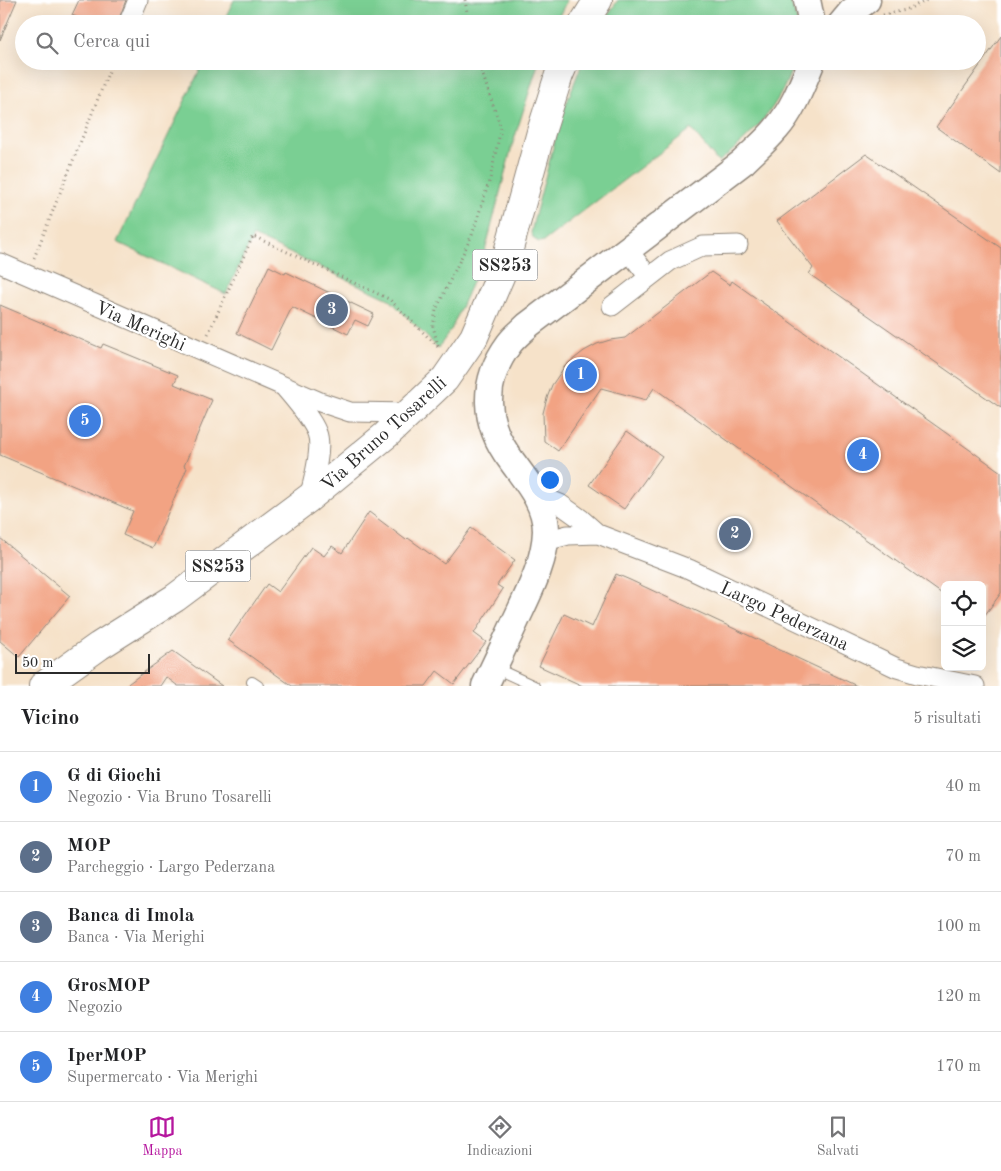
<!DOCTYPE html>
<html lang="it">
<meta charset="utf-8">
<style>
body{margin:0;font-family:"Old Standard TT",serif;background:#f2f2f2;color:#202124}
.controls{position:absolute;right:15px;bottom:15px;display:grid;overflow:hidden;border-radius:8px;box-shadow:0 5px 20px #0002}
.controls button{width:45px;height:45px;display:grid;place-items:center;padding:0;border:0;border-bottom:1px solid #e0e0e0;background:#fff;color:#202124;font:25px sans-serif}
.scale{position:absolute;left:15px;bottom:12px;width:135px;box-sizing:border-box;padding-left:5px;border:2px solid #2b2b2b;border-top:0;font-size:14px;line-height:18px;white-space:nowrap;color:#2b2b2b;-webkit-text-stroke:4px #fff;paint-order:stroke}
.you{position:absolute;left:549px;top:479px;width:18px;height:18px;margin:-12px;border:4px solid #fff;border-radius:50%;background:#1a73e8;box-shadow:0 0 0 8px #1a73e833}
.badge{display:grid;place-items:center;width:32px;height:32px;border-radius:50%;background:#b5179e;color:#fff;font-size:16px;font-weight:700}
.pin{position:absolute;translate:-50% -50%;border:2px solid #fff;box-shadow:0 1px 5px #0006}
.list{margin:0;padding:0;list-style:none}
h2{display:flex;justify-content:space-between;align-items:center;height:65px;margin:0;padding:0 20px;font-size:21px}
h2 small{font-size:16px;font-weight:400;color:#757577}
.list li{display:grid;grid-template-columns:32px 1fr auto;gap:15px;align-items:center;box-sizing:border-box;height:70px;padding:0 20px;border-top:1px solid #e0e0e0}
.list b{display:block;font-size:19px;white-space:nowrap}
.list p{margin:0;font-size:16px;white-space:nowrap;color:#757577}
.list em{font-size:16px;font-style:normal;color:#757577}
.icon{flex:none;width:28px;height:28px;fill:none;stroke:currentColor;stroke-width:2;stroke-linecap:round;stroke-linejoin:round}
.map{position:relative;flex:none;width:1001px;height:686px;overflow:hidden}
.search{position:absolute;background:#fff;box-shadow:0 5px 20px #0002;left:15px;right:15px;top:15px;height:55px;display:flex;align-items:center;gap:12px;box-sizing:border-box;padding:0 18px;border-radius:28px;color:#757577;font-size:19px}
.sheet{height:415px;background:#fff}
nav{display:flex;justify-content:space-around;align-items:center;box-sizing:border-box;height:70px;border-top:1px solid #e0e0e0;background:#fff;font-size:14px;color:#757577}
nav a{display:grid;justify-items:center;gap:2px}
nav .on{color:#b5179e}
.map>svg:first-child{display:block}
.green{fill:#7acf93;stroke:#527d5f}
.building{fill:#f2a383}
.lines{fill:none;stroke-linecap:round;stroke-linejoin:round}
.service-casing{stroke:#90867a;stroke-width:12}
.minor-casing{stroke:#90867a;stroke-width:21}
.secondary-casing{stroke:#90867a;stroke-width:29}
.primary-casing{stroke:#90867a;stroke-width:30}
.path{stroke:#90867a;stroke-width:3;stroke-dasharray:1 4;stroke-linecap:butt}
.service{stroke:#fff;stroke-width:10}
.minor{stroke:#fff;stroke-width:19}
.secondary{stroke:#fff;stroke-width:26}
.primary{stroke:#fff;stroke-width:28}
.labels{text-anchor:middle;stroke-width:4.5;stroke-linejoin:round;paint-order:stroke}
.shield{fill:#fff;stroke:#6b6b6b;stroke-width:1}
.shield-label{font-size:18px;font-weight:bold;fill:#2b2b2b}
.street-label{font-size:19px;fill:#2b2b2b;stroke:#fff}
</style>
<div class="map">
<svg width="1001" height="686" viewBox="0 0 1001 686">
<rect width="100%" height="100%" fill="#fff"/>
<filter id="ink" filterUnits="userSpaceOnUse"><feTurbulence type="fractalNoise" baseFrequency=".02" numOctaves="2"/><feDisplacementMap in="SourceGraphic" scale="10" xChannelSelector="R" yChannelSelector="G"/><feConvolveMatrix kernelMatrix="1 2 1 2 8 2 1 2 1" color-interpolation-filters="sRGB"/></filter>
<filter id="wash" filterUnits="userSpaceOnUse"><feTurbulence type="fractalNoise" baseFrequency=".0096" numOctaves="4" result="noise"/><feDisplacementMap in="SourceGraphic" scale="20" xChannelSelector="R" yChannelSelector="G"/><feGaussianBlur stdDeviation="1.12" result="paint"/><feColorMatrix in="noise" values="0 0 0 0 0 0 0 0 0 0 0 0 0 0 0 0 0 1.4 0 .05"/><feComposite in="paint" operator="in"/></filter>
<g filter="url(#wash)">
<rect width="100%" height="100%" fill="#f6e2c9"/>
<path class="green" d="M234,0H567L555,24H222Z
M618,0H790L798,24H602Z
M204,61H539L512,146L484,255L451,330L438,348L389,299L253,236L226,294L117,242Z
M583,61H794C782,104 753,136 718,162L691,129L544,241L539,242L534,239L531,233L534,219L562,114Z"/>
<g id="blocks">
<path class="building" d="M0,0H17L0,40Z
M79,0H126L117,24H91L72,15Z
M1001,36V174L936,127Z
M866,154L1001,248V408L809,274L813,268L777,221Z
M269,266L285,274L286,272L374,314L368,326L355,320L348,334L292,307L271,350L237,333Z
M711,272L730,285L732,281L1001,472V593L982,619V585H945V596L654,388L646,400L601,388L558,451L544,441L543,413L547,398L552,385L565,366L584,351L597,344L610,340L625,338Z
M0,305L101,348L103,344L178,375L174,384L212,400L184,466L187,468L153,548L123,535L133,511L0,455Z
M627,431L662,456L624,509L589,485Z
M369,512L406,540L408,538L444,564L471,528L515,560L497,585L503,589L474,633L486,642L454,684L437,671L426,686H292L228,640L267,584L278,592L311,547L324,556L332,546L342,553Z
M0,538L70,596L19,657L0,641Z
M616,574L630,580L857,686H583L539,666L564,614L592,627Z
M173,651L222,686H178L166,677L160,686H125Z"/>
</g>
</g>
<g filter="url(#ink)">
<use href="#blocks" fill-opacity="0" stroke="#90867a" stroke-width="1"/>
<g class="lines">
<g class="service-casing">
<path id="service" d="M495,668L534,686
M252,682L258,686"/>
</g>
<g class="minor-casing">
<path id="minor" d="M128,24L138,0
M627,249L649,277
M0,263L320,402L350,412L411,413
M612,306L670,261L703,246L738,245
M285,388C295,400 312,419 317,433C323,448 313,482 309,498
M535,494L560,504L581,519L598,534L689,569L897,668L917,674L975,686
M545,541L568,535L598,534"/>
</g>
<g class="secondary-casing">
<path id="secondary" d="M807,0L812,24
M841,24L851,12L867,0
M485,686C495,664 506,642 516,620C529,592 545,562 546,531C546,503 526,481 511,460C483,423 481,382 509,344C514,337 522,331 528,325L743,162C754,151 766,141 776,129C793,110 802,85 812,61"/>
</g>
<g class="primary-casing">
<path id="primary" d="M583,24L598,0
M43,686L99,646L175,598L309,498L386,435L445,379L474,337L504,267L541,132L559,75L565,61"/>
</g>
<path class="path" d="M465,0L469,24
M883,15L906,10L927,0
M34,258L113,61
M208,334L253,236L389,299L439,348
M438,346L433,326L436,310L472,235L490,179L501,128L478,61"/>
<use href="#service" class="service"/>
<use href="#minor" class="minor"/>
<use href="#secondary" class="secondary"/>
<use href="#primary" class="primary"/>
</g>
</g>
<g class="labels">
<g class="shield">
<rect x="472.5" y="249.5" width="65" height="31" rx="4"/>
<rect x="185.5" y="550.5" width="65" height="31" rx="4"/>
</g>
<g class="shield-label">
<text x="505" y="271">SS253</text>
<text x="218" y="572">SS253</text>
</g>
<g class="street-label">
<text transform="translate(141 325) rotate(24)" y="7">Via Merighi</text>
<text transform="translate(383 433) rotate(-42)" y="7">Via Bruno Tosarelli</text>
<text transform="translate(785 615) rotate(25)" y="7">Largo Pederzana</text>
</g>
</g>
</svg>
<div class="controls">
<button><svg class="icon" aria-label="locate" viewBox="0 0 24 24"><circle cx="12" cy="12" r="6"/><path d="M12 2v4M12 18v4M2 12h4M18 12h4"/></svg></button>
<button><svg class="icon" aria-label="layers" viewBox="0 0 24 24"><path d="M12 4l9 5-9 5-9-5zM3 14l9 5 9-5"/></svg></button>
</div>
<div class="scale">50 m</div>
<div class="you"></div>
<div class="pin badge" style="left:581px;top:375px;background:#3f7fe0">1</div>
<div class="pin badge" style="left:735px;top:534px;background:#5c6f8a">2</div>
<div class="pin badge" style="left:332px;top:310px;background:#5c6f8a">3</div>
<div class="pin badge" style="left:863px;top:455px;background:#3f7fe0">4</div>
<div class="pin badge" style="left:85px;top:421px;background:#3f7fe0">5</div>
<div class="search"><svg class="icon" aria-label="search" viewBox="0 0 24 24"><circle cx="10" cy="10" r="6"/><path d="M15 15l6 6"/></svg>Cerca qui</div>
</div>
<section class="sheet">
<h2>Vicino<small>5 risultati</small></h2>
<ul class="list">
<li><span class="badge" style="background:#3f7fe0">1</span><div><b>G di Giochi</b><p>Negozio · Via Bruno Tosarelli</p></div><em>40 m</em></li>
<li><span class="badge" style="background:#5c6f8a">2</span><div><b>MOP</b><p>Parcheggio · Largo Pederzana</p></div><em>70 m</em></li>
<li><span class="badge" style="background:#5c6f8a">3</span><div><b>Banca di Imola</b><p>Banca · Via Merighi</p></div><em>100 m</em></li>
<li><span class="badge" style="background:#3f7fe0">4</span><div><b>GrosMOP</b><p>Negozio</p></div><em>120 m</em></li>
<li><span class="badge" style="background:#3f7fe0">5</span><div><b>IperMOP</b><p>Supermercato · Via Merighi</p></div><em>170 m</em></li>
</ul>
</section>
<nav>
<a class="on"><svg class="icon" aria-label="map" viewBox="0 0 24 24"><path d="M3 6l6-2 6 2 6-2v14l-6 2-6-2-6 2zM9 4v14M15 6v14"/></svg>Mappa</a>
<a><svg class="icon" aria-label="directions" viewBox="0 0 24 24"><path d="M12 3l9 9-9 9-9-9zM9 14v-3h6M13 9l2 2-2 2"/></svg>Indicazioni</a>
<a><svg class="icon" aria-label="saved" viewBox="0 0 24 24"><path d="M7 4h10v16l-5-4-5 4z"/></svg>Salvati</a>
</nav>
